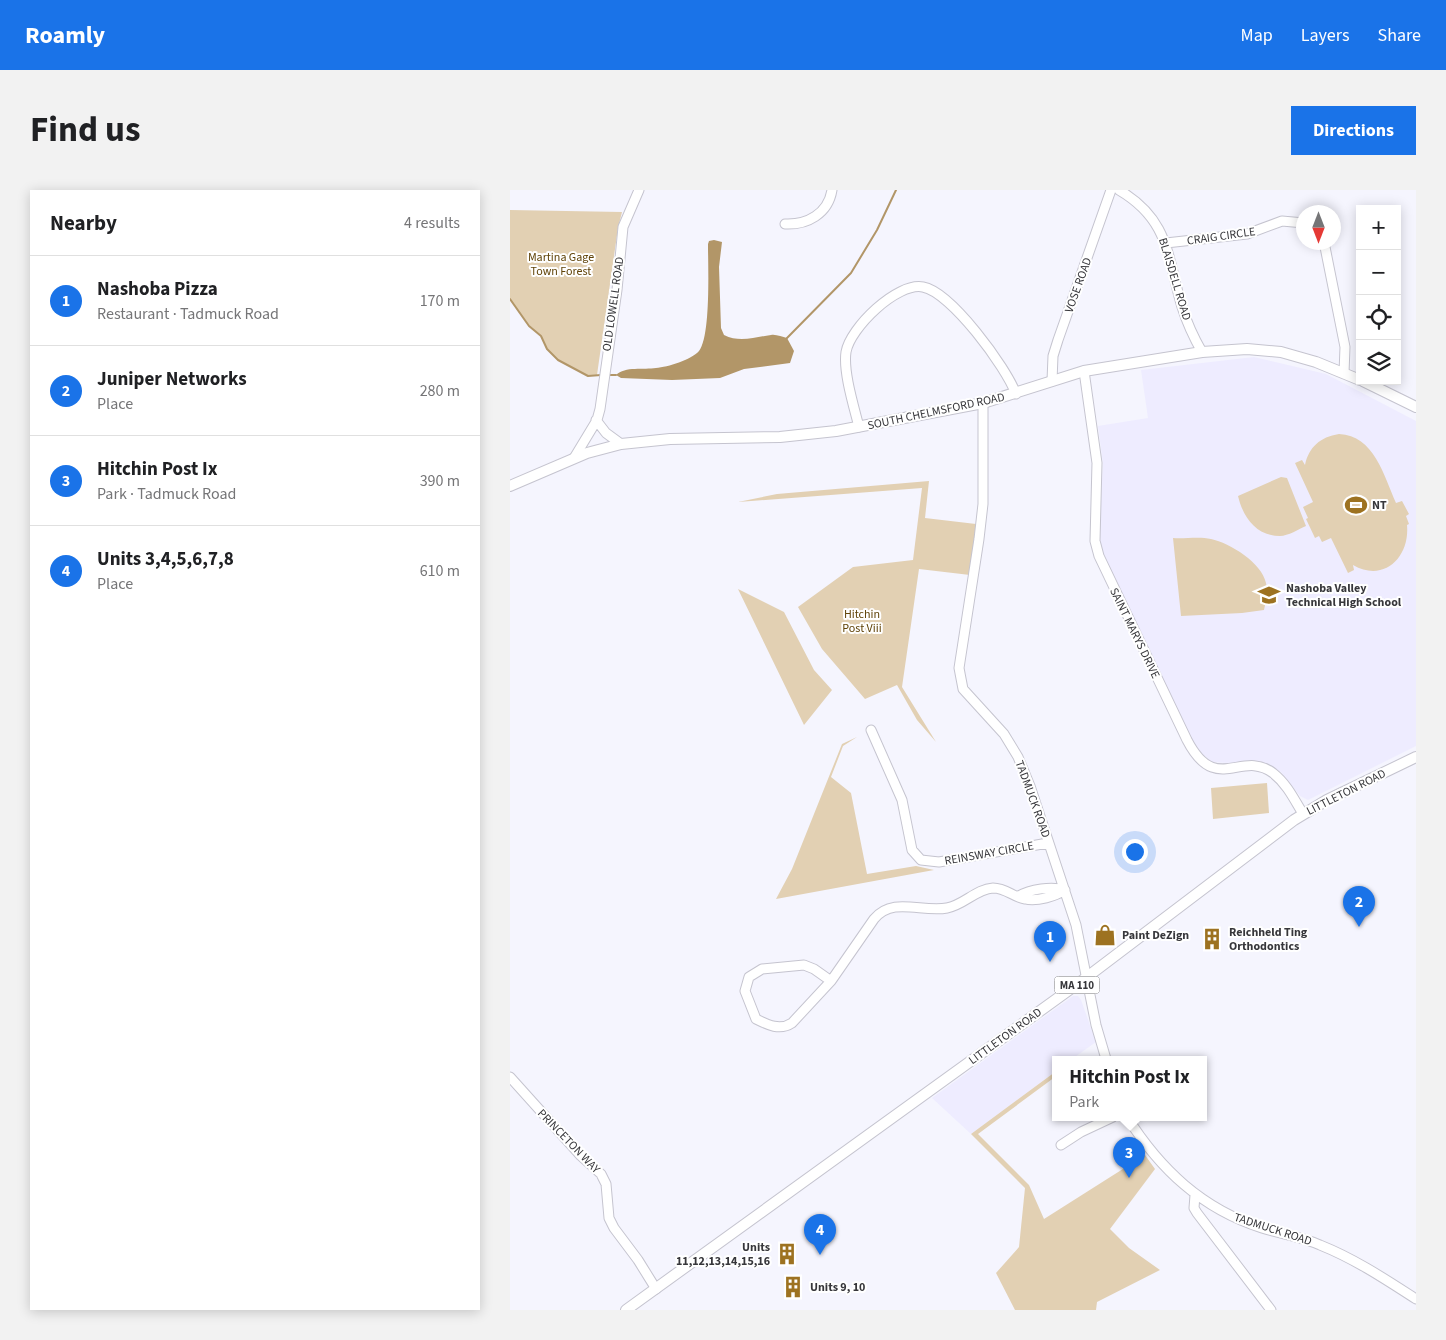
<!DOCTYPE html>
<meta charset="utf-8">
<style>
body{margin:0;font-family:"Source Sans 3",sans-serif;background:#f2f2f2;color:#202124}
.controls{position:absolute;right:15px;top:15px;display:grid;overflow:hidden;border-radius:0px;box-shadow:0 2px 12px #0003}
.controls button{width:45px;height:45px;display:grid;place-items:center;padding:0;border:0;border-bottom:1px solid #e0e0e0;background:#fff;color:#202124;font:25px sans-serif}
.compass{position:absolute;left:786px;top:15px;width:45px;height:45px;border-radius:50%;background:#fff;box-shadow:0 2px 12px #0003;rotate:180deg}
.you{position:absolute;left:624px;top:661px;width:18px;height:18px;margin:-12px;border:4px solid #fff;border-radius:50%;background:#1a73e8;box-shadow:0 0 0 8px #1a73e833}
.badge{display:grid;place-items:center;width:32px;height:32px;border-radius:50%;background:#1a73e8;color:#fff;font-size:16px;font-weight:700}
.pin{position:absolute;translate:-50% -41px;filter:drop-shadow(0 1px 2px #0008)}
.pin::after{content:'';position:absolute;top:26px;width:18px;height:15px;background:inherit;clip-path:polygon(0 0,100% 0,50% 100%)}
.popup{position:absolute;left:542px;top:866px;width:155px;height:65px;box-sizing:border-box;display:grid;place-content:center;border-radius:0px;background:#fff;filter:drop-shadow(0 1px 4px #0005);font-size:16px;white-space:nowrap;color:#757577}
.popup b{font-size:19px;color:#202124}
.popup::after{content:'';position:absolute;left:50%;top:100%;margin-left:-10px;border:10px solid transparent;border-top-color:#fff}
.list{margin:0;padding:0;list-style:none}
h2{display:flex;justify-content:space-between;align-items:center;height:65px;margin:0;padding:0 20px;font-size:21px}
h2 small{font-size:16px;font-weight:400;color:#757577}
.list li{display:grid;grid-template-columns:32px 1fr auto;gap:15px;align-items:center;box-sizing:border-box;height:90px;padding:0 20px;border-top:1px solid #e0e0e0}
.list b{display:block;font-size:19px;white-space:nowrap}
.list p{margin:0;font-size:16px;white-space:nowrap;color:#757577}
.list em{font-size:16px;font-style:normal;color:#757577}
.icon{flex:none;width:28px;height:28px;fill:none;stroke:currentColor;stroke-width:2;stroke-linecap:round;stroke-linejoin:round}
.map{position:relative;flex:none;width:906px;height:1120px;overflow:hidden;border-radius:0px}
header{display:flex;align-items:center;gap:30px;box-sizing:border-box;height:70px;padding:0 25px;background:#1a73e8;color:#fff}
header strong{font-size:24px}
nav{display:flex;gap:28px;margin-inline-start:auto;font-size:18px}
.intro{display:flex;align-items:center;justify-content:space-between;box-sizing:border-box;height:120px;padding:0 30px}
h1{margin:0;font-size:35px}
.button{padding:12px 22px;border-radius:0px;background:#1a73e8;color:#fff;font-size:18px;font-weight:700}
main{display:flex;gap:30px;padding:0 30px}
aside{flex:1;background:#fff;border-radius:0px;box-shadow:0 2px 12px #0003}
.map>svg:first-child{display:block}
.built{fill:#eeecff}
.green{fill:#e2d0b3}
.water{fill:#b29668}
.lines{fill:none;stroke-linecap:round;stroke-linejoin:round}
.stream{stroke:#b29668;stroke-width:2}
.minor-casing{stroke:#c5c4cf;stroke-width:11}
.major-casing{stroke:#c5c4cf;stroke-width:12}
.minor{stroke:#fff;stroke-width:9}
.major{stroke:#fff;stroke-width:10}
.labels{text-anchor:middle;stroke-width:4;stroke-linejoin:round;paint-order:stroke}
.shield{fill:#fff;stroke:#737376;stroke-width:1}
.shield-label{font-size:11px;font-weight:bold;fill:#37373b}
.street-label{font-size:12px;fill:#37373b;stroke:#fff}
.park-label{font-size:12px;fill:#604308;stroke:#fff}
.poi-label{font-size:12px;font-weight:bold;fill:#37373b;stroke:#fff;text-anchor:start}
</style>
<header>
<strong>Roamly</strong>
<nav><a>Map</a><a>Layers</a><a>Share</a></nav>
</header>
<div class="intro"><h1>Find us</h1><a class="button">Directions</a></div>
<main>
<aside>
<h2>Nearby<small>4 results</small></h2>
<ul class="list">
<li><span class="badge">1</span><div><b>Nashoba Pizza</b><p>Restaurant · Tadmuck Road</p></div><em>170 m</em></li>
<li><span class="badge">2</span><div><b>Juniper Networks</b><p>Place</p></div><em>280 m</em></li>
<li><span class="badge">3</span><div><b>Hitchin Post Ix</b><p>Park · Tadmuck Road</p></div><em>390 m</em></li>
<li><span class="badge">4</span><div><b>Units 3,4,5,6,7,8</b><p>Place</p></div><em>610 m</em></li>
</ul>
</aside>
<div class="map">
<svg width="906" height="1120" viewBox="0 0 906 1120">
<rect width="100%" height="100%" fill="#f5f5fe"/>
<path class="built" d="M744,167L816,184L906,231V556L798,610L790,606L771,582L758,575L702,572L685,558L594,368L589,350L593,274L588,236L638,228L631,180Z
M563,806H568L571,810L586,852L562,869H545V882L461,944L422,908Z"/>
<path class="green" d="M0,20L112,22L108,38L87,185L78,186L48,170L37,159L31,146L19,136L0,109Z
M829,244C864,245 874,286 886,313L892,311L899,324L896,326L899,334L897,335C900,367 874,393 843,375L844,380L838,383L821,348L812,352L809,346L805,348L796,329L798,328L793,317L803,312L785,273L792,270L795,275C799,257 810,247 829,244Z
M771,287L777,288L796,336C789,339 778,346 770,346C746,346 733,327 728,306Z
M419,291L415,328L466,334L460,385L409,379L392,497L426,552L407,530L387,495L355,509L312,459L288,417L343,377L403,370L412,298L228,312L267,304Z
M663,348C675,349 689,346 701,349C720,353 752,373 756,393C758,402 756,411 754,420L732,423L671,426Z
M228,399L274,422L304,480L322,500L294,535Z
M347,547L333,556L321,587L341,603L357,684L406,676L424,680L266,709L282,679L332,554Z
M757,593L759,623L703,629L701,598Z
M545,882V887L468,944L519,995L534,1029L635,965L645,979L600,1039L619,1058L650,1080L587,1112L586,1120H505L486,1083L509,1057L515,998L461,944Z"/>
<path class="water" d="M204,50L212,52L209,77L211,138L214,145C230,153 245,147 261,145C266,144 272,147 277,148L284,161L280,173L234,179L210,188L162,190L111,188L106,185C115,176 134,180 146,178C158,177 181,170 189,161C201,146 198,76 198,54L199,51Z"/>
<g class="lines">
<path class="stream" d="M0,109L19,136L31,146L37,159L48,170L78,186L91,185
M277,148L341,83L367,40L386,0
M98,185H106"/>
<g class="minor-casing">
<path id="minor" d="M609,0C660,30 657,67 672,117C677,133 684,148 692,162
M275,34C297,35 318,24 322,0
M814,52L835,157L834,183
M656,53L737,44L772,31L794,33
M574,181L587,273L585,351L589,366L677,550C706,606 731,559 763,583C777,594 784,609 793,624
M542,191L543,166L548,150L601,0
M473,213V314L469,349L449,478L453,499L494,544L508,567L520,596L566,735L586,835L596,869
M86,230L96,243L111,254
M349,237C344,217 333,182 336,162C340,138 387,92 413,97C441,102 496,177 506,204
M64,268L87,230L90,219L107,100L113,37L129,0
M361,540L392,610L402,660L411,670L429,672L538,653
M509,706C520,699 542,696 555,700
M321,791L304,779L294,775L252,779L239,787L235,801L246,829C258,835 270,841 282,833L321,791L364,729C383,706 412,723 437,718C454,715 466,699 483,698C496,698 503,707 515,709C527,712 546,706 555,700
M0,887L71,966L91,984L96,994L99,1028L104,1038L128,1070L146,1099
M617,927C650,979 692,1019 752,1038C771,1044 792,1047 810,1055C845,1069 875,1089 906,1109
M551,955L571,942L603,927
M685,1005L684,1018L687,1023L761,1120"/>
</g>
<g class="major-casing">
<path id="major" d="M853,191L906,217
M0,296L77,263L111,254L160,249L270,247L326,241L473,213L574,181L692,162L737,159L771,162L806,172L850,190
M116,1120L577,787L784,630L817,610L906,567"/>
</g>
<use href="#minor" class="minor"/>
<use href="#major" class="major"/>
</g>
<defs>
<g id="stadium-bare" transform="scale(1.725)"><path d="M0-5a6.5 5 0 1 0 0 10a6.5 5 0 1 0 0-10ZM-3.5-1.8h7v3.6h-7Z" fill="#9d7221" stroke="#fff" stroke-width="2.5" paint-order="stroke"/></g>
<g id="school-bare" transform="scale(1.725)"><path d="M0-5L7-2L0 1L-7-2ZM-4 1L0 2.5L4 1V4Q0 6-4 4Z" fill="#9d7221" stroke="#fff" stroke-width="2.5" paint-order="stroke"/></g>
<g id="shop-bare" transform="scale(1.725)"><path d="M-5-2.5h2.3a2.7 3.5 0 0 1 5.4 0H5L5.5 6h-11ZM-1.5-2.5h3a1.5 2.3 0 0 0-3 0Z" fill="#9d7221" stroke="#fff" stroke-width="2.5" paint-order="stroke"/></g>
<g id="building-bare" transform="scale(1.725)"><path d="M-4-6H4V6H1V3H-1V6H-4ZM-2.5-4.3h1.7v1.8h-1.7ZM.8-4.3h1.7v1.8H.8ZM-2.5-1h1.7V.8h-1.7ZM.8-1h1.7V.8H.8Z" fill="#9d7221" stroke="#fff" stroke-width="2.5" paint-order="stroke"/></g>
</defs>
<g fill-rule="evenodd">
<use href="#stadium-bare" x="846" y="315"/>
<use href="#school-bare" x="759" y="405"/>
<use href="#shop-bare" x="595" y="745"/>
<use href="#building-bare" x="702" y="749"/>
<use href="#building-bare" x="277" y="1064"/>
<use href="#building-bare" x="283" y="1097"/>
</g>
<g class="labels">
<rect class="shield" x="544.5" y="786.5" width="45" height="17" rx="4"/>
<g class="shield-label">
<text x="567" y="799">MA 110</text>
</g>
<g class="street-label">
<text transform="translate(711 46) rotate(-8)" y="4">CRAIG CIRCLE</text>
<text transform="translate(665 89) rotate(73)" y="4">BLAISDELL ROAD</text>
<text transform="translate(568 95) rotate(-70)" y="4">VOSE ROAD</text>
<text transform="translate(103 114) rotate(-82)" y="4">OLD LOWELL ROAD</text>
<text transform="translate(426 221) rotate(-12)" y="4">SOUTH CHELMSFORD ROAD</text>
<text transform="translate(625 443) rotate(64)" y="4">SAINT MARYS DRIVE</text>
<text transform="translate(836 602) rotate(-27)" y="4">LITTLETON ROAD</text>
<text transform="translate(523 609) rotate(70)" y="4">TADMUCK ROAD</text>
<text transform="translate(479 663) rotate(-10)" y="4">REINSWAY CIRCLE</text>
<text transform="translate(495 846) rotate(-36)" y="4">LITTLETON ROAD</text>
<text transform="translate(59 951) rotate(46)" y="4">PRINCETON WAY</text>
<text transform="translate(763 1039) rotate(18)" y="4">TADMUCK ROAD</text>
</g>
<g class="park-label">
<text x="51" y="71">Martina Gage<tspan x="51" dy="14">Town Forest</tspan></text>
<text x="352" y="428">Hitchin<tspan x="352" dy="14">Post Viii</tspan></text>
</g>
<g class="poi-label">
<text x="862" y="319">NT</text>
<text x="776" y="402">Nashoba Valley<tspan x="776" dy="14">Technical High School</tspan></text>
<text x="719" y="746">Reichheld Ting<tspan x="719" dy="14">Orthodontics</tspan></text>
<text x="612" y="749">Paint DeZign</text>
<text x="260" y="1061" text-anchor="end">Units<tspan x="260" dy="14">11,12,13,14,15,16</tspan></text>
<text x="300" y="1101">Units 9, 10</text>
</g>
</g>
</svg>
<div class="controls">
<button>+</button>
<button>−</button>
<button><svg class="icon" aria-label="locate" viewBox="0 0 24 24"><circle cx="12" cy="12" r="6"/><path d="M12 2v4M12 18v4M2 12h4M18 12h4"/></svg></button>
<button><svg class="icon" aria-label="layers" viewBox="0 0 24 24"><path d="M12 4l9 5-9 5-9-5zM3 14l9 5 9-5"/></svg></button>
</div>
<svg class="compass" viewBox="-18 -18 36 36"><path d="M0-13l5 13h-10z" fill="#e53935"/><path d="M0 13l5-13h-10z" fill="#757577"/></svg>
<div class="you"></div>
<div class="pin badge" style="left:540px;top:772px">1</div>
<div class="pin badge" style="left:849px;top:737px">2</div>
<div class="pin badge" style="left:619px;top:988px">3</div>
<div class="popup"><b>Hitchin Post Ix</b>Park</div>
<div class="pin badge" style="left:310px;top:1065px">4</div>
</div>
</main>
